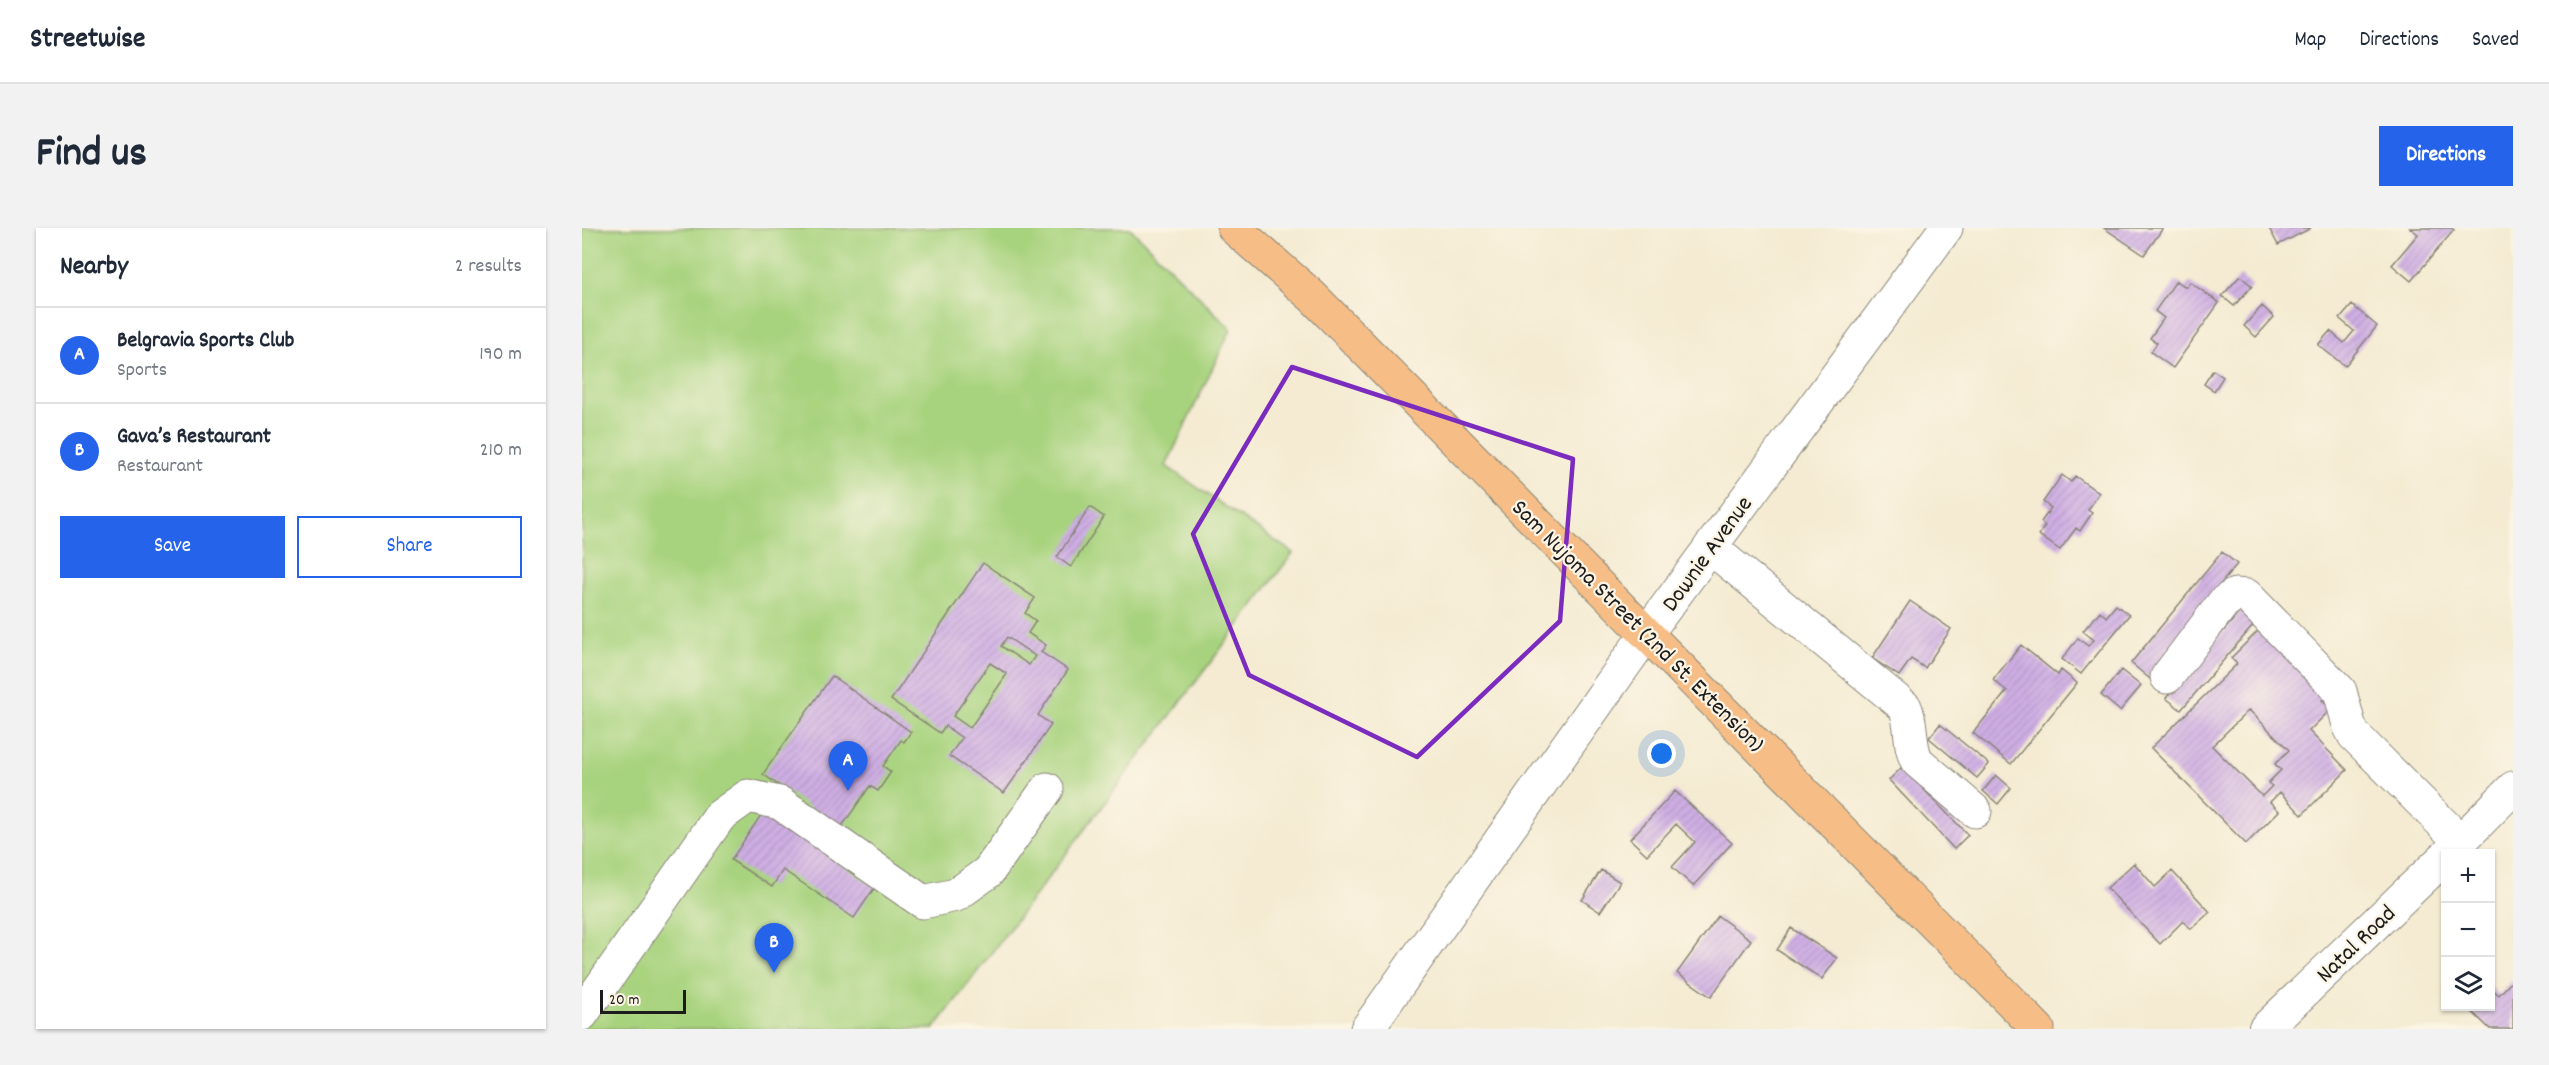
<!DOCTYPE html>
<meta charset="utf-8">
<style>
body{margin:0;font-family:Dekko,sans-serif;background:#f2f2f3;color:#1f2937}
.controls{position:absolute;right:18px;bottom:18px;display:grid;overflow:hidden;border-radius:0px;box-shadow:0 2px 4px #0004}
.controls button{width:54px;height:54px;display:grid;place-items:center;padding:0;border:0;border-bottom:2px solid #e0e1e3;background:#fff;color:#1f2937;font:30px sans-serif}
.scale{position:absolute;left:18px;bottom:15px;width:86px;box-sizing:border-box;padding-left:6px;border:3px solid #1c1c1c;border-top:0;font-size:16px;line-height:21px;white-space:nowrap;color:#1c1c1c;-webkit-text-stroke:4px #fcf5e5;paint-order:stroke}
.you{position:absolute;left:1080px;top:526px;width:21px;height:21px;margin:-15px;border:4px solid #fff;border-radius:50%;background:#1a73e8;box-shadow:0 0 0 9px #1a73e833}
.badge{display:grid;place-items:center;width:39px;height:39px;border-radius:50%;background:#2563eb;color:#fff;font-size:20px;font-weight:700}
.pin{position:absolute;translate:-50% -50px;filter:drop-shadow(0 2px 3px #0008)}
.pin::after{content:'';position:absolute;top:32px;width:21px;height:18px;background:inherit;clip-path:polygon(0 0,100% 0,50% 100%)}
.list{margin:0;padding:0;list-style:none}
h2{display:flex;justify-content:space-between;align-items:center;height:78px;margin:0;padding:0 24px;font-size:26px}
h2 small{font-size:20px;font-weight:400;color:#747a83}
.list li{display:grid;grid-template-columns:39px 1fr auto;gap:18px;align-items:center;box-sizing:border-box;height:96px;padding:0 24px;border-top:2px solid #e0e1e3}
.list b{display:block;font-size:22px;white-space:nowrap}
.list p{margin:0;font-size:20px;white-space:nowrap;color:#747a83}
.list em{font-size:20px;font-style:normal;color:#747a83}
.actions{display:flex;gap:12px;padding:18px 24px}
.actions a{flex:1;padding:14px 0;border:2px solid #2563eb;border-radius:0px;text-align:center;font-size:21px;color:#2563eb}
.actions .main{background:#2563eb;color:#fff}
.icon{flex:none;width:33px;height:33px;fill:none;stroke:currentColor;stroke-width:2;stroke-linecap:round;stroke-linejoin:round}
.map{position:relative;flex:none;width:1931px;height:801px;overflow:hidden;border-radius:0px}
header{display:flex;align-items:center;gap:36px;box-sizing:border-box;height:84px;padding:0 30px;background:#fff;border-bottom:2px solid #e0e1e3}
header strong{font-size:28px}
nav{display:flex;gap:33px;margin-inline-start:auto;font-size:21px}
.intro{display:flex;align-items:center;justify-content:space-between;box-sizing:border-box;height:144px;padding:0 36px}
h1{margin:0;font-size:42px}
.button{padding:15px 27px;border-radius:0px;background:#2563eb;color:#fff;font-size:21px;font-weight:700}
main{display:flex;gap:36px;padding:0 36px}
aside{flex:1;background:#fff;border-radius:0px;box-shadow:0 2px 4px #0004}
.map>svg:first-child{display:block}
.grass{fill:#a8d37e;stroke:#62784d;stroke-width:1.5}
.building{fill:url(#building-hatch);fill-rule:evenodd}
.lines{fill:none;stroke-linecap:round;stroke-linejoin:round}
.minor-casing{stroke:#888477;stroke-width:35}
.highway-casing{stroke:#888477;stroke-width:35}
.minor{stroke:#fff;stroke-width:33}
.highway{stroke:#f6be86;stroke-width:33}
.marked{fill:none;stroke:#7b2cbf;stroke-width:4.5;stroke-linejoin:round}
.labels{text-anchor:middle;stroke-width:4.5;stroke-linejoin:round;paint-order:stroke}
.street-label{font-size:24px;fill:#1c1c1c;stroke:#fcf5e5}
</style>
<header>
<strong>Streetwise</strong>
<nav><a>Map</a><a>Directions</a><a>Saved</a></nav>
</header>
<div class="intro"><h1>Find us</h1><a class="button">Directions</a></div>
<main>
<aside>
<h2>Nearby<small>2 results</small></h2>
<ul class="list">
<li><span class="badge">A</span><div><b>Belgravia Sports Club</b><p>Sports</p></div><em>190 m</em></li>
<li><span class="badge">B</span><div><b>Gava’s Restaurant</b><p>Restaurant</p></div><em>210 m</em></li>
</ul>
<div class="actions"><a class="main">Save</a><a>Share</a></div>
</aside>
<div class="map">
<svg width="1931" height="801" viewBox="0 0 1931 801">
<defs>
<pattern id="building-hatch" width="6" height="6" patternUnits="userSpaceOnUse" patternTransform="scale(1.5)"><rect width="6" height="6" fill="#cfaee4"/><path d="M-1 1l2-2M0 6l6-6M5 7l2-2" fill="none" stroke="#b195c3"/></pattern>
</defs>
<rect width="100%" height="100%" fill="#fcf5e5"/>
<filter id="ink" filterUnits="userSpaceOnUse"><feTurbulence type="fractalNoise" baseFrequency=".0167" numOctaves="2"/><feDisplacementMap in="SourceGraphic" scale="12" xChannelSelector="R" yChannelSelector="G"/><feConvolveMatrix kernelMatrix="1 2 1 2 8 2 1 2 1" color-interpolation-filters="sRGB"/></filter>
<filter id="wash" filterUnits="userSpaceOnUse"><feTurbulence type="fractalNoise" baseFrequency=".008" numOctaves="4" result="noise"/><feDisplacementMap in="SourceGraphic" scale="24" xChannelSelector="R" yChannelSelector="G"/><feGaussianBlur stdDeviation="1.35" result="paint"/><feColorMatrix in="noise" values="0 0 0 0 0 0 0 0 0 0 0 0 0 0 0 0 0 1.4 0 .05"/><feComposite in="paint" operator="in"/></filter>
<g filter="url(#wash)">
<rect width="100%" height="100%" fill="#f4ebd2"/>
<path class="grass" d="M0,0H548L649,101L584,238L711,325L352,801H0Z"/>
<g id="blocks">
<path class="building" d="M1522,0H1581L1562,27Z
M1687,0H1729L1696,17Z
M1828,0H1869L1872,2L1829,53L1810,37L1836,6Z
M1658,48L1670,58L1652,78L1640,68Z
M1594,53L1604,59L1608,54L1637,75L1591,140L1569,124L1575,115L1568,110L1582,90L1573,83Z
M1770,77L1795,98L1763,138L1736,117L1748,103L1762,115L1772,103L1758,91Z
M1680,78L1692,89L1674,109L1662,98Z
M1631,142L1641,149L1632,163L1622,156Z
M1480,247L1489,254L1493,248L1517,265L1506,282L1510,285L1498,303L1494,300L1478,322L1457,307L1463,298L1459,294L1469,280L1461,274Z
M508,279L522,289L489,339L475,329Z
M1640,324L1655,336L1584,423L1588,427L1568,451L1549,435Z
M401,335L453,370L443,385L454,393L446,405L464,417L459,424L486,442L456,487L469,497L422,565L367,528L380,510L363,498L358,505L309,472ZM425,409L453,428L447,437L419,418ZM408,435L425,446L388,500L371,488Z
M1328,373L1369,401L1343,440L1329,431L1317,448L1290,430Z
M1534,377L1547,387L1499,446L1480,431L1496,410L1506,418L1512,412L1501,403L1518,383L1524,389Z
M1661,380L1675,393L1599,482L1584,470Z
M1683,396L1749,463L1740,472L1749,481L1727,503L1765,542L1720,587L1698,564L1688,574L1697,583L1664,616L1569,520L1655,436L1649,430ZM1667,482L1707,522L1693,536L1699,542L1686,555L1690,558L1680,568L1630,518Z
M1439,417L1476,447L1479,442L1495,455L1429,536L1391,505L1425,463L1411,452Z
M1539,442L1559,458L1538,483L1519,467Z
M250,448L329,504L322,514L319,512L301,538L309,544L296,563L288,558L258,601L181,546Z
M1358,496L1407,536L1395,550L1347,510Z
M1320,539L1386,607L1372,621L1307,552Z
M1414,547L1429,560L1416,576L1401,563Z
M1093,563L1150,615L1111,658L1090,639L1113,614L1094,596L1065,627L1048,611Z
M181,584L293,659L272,690L201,642L190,659L149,632Z
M1552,635L1573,659L1590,643L1628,684L1609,701L1601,693L1578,716L1525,660Z
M1019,642L1038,654L1018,684L1000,672Z
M1136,688L1169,712L1129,769L1095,745Z
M1209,700L1255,730L1240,751L1195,722Z
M1931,752V801H1908L1884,778H1908V759L1917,767Z"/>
</g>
</g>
<g filter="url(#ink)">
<use href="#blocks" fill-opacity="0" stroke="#888477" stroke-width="1.5"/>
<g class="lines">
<g class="minor-casing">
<path id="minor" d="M1128,319L1323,479C1331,497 1326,516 1335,533L1393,583
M1585,449L1642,374L1653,367L1665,368L1758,463L1767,497L1772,507L1879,614
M1866,626L1931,560
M0,786L138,588L166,568L198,575L341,674L374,667L406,644L465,561
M785,801L1065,405L1364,0
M1683,801L1864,628"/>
</g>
<g class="highway-casing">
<path id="highway" d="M652,0L730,68L1456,801"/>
</g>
<use href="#minor" class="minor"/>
<use href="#highway" class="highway"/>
</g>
</g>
<path class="marked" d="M710,139L991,231L978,393L835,529L667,447L611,306Z"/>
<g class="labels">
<g class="street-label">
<text transform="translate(1124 325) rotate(-54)" y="8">Downie Avenue</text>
<text transform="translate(1057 397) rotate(45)" y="8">Sam Nujoma Street (2nd St. Extension)</text>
<text transform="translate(1773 715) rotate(-44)" y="8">Natal Road</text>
</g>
</g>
</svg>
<div class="controls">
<button>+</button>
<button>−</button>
<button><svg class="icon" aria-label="layers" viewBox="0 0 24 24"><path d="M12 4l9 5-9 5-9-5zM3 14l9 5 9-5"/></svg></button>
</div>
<div class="scale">20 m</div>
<div class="you"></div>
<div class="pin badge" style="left:266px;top:563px">A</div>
<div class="pin badge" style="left:192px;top:745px">B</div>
</div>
</main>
